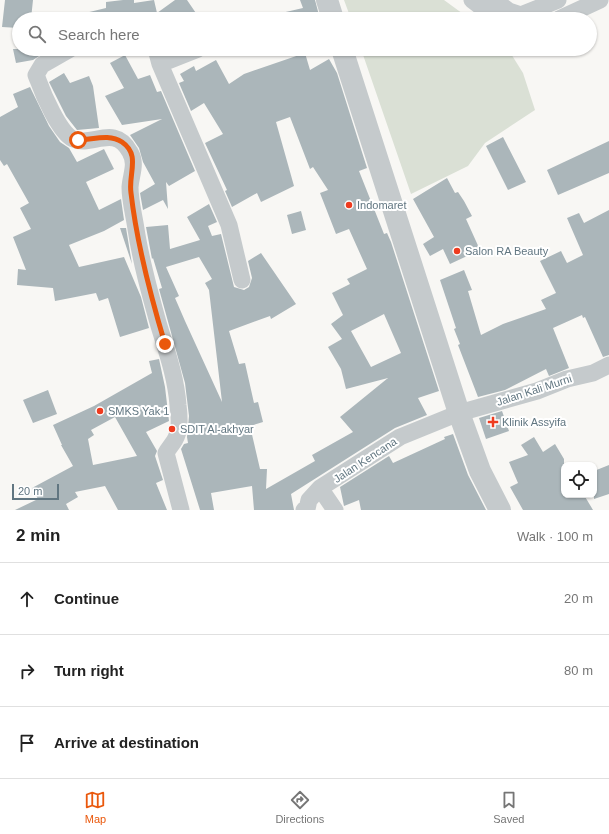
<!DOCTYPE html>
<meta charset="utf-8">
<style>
body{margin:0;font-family:Arial,sans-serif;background:#f6f6f6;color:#222}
.controls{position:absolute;right:12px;bottom:12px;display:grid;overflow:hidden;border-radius:8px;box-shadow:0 1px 3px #0004}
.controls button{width:36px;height:36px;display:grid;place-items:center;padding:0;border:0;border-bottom:1px solid #e0e0e0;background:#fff;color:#222;font:20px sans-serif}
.scale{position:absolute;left:12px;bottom:10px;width:47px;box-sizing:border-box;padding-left:4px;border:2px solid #617681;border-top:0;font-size:11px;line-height:14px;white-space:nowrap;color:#617681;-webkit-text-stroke:3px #fff;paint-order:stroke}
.stop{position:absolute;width:12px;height:12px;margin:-9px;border:3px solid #ea580c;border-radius:50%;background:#fff}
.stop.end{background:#ea580c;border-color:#fff;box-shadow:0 1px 4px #0008}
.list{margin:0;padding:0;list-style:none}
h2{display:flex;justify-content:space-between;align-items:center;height:52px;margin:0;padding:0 16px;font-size:17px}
h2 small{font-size:13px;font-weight:400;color:#767676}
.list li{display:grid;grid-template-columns:26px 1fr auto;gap:12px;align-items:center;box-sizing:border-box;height:72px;padding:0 16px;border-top:1px solid #e0e0e0}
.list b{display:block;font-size:15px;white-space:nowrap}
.list em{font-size:13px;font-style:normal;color:#767676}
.icon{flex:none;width:22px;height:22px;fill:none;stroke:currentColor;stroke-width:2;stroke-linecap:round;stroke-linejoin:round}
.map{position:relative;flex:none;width:609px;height:510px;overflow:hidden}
.search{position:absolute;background:#fff;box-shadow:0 1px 3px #0004;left:12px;right:12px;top:12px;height:44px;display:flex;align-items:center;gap:10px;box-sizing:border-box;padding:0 14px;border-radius:22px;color:#767676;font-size:15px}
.sheet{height:268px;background:#fff}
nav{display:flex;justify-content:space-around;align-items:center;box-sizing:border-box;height:56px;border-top:1px solid #e0e0e0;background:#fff;font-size:11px;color:#767676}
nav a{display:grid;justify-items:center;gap:2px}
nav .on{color:#ea580c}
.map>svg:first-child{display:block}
.green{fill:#dae0d5}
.building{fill:#abb6ba;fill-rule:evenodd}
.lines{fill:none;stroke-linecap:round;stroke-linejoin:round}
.minor{stroke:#c5cacc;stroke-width:17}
.tertiary{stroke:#c5cacc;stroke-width:22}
.route{stroke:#ea580c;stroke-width:5}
.poi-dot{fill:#ee3b1f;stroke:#fff;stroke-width:1.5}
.labels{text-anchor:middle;stroke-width:4;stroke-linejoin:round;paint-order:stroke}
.poi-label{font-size:11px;fill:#617681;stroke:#fff;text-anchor:start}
.street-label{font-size:11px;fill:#617681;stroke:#fff}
</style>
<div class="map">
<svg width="609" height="510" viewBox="0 0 609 510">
<rect width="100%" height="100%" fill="#f8f7f4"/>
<path class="green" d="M344,0H444L470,19H351Z
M361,49H508L523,73L535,110L485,143L468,166L411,194Z"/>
<path class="building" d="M5,0H33L31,19H19V28L2,27Z
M123,0H134V3L154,0L157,13L175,0H187L200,19H82L81,14L106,8V2Z
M300,0H315L320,19H277V14L303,8Z
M13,49H50L33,60L16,63Z
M305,53L310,70L329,59L337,73L367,168L359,171L384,234L387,233L391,242L439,391L418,398L427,415L395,428L291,494L294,510H254L252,486L211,493L214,510H200L181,449L184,444L188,443L187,437L189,416L185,383L159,289L162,288L153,258L152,259L146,227L168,225L170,249L200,240L187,217L209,204L217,222L208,226L212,236L221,234L234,287L244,290L249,287L252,278L248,261L261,253L296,304L271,319L270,316L229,331L239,364L245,363L254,403L258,402L263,422L250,426L260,469H267L266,489L315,461L312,455L353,432L340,417L388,378L346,389L341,369L328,347L342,339L331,324L343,315L332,293L350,284L347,279L367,269L349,229L336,234L320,193L328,190L313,167L310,169L290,117L276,122L294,186L261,202L257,193L232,207L225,191L227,190L205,143L223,134L204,103L191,111L179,83L184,81L180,74L194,66L196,71L216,60L229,84L244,74ZM199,257L212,279L205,283L209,290L222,402L185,321L175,298L179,296L166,267ZM384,314L401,353L371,367L351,331Z
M125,55L138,79L150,75L157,92L161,91L195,171L169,186L166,182L168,209L163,200L143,210L140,193L155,184L143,162L139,148L130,135L162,119L122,125L105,96L124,88L110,63Z
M64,73L70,83L89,76L93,86L99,128L77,130L66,116L49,82Z
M30,87L49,126L60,142L69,148L77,162L104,149L114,169L86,182L99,210L121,199L124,220L104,231L69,245L79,267L124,257L141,297L149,328L120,337L108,298L99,301L96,293L55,301L53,288L17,285L18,269L26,270L13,237L31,229L20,208L29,203L7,164L4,166L0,160V117L18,107L13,94Z
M503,137L526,182L508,190L486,146Z
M609,141V173L558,195L547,170Z
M447,178L455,193L458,192L464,201L472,216L466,219L480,250L450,264L443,249L430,256L423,244L434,237L413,199Z
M609,210V355L603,357L585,317L583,318L582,315L553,328L569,368L549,376L546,369L505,390L478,397L458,345L460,344L454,329L456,328L440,280L464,270L472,290L468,291L481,335L503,324L546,309L541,300L556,293L540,261L561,251L567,263L583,255L567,218L579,213L584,223Z
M301,211L306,230L292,234L287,215Z
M120,228H126L132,264Z
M159,359L165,387L169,421L146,432L157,451L155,456L163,480L156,483L167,510H118L105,486L75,492L78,497L66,504L69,510H15L38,499L32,488L73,466L61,445H62L53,425L94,406L152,373L149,361ZM115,417L137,456L93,465L88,439L94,435L91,430Z
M48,390L57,414L33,423L23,400Z
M502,411L509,431L486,439L479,418Z
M453,434L468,475L486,510H361L359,500L344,506L340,487L389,456L393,463L445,439L444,437Z
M534,437L543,452L555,444L564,459V495H584L593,510H523L510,487L518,483L509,462L528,455L521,445Z
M609,465V494L594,499V471Z"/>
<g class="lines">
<path class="minor" d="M472,0L497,19
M494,0L509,11L521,15L558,0
M559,19L600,0
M70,49L42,65L36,75L38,80C43,94 59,132 73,139C92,148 114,123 130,152C137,164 131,174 130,187C130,201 134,215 136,229C141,262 150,294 159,326C167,352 176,378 178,405C179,413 180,428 177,435C175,442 169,447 166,453L181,510
M156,49L160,64L198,49
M160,64L229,225L242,280
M320,488L335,510
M304,510L307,509L309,500L320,488L400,437L459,413L537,391L567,379L593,373L609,365"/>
<path class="tertiary" d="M327,0L333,19
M342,49L459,413L480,471L500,510"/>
</g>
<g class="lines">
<path class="route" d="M78,140C92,140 109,133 122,142C141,155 128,174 131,193C137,245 150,294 165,344"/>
</g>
<g class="poi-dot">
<circle cx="349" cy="205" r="4"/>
<circle cx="457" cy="251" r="4"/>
<circle cx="100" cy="411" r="4"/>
<path d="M491 416h4v4h4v4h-4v4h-4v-4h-4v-4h4z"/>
<circle cx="172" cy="429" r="4"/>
</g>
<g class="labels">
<g class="poi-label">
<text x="357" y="209">Indomaret</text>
<text x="465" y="255">Salon RA Beauty</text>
<text x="108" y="415">SMKS Yak 1</text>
<text x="502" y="426">Klinik Assyifa</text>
<text x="180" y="433">SDIT Al-akhyar</text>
</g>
<g class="street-label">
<text transform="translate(534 390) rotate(-18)" y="4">Jalan Kali Murni</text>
<text transform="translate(365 460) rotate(-33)" y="4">Jalan Kencana</text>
</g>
</g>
</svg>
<div class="controls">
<button><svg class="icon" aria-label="locate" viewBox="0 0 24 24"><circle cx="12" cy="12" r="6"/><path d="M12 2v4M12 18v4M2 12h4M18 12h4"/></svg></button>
</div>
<div class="scale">20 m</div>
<div class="stop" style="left:78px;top:140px"></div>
<div class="stop end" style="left:165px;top:344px"></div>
<div class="search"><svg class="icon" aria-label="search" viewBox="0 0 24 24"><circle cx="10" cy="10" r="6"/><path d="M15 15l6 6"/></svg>Search here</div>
</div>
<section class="sheet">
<h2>2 min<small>Walk · 100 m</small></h2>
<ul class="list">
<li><svg class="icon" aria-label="ahead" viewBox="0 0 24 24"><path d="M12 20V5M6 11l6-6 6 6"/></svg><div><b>Continue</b></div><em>20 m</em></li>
<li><svg class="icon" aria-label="right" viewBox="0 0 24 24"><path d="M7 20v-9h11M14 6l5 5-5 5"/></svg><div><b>Turn right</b></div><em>80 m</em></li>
<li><svg class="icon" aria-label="arrive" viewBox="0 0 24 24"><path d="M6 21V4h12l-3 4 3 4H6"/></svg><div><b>Arrive at destination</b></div></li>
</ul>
</section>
<nav>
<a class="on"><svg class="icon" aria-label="map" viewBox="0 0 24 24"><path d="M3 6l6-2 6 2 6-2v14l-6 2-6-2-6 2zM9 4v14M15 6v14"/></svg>Map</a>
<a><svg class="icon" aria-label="directions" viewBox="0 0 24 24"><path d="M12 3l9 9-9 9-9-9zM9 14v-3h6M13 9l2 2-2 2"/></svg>Directions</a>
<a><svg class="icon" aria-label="saved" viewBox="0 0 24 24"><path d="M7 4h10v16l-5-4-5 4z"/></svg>Saved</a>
</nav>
